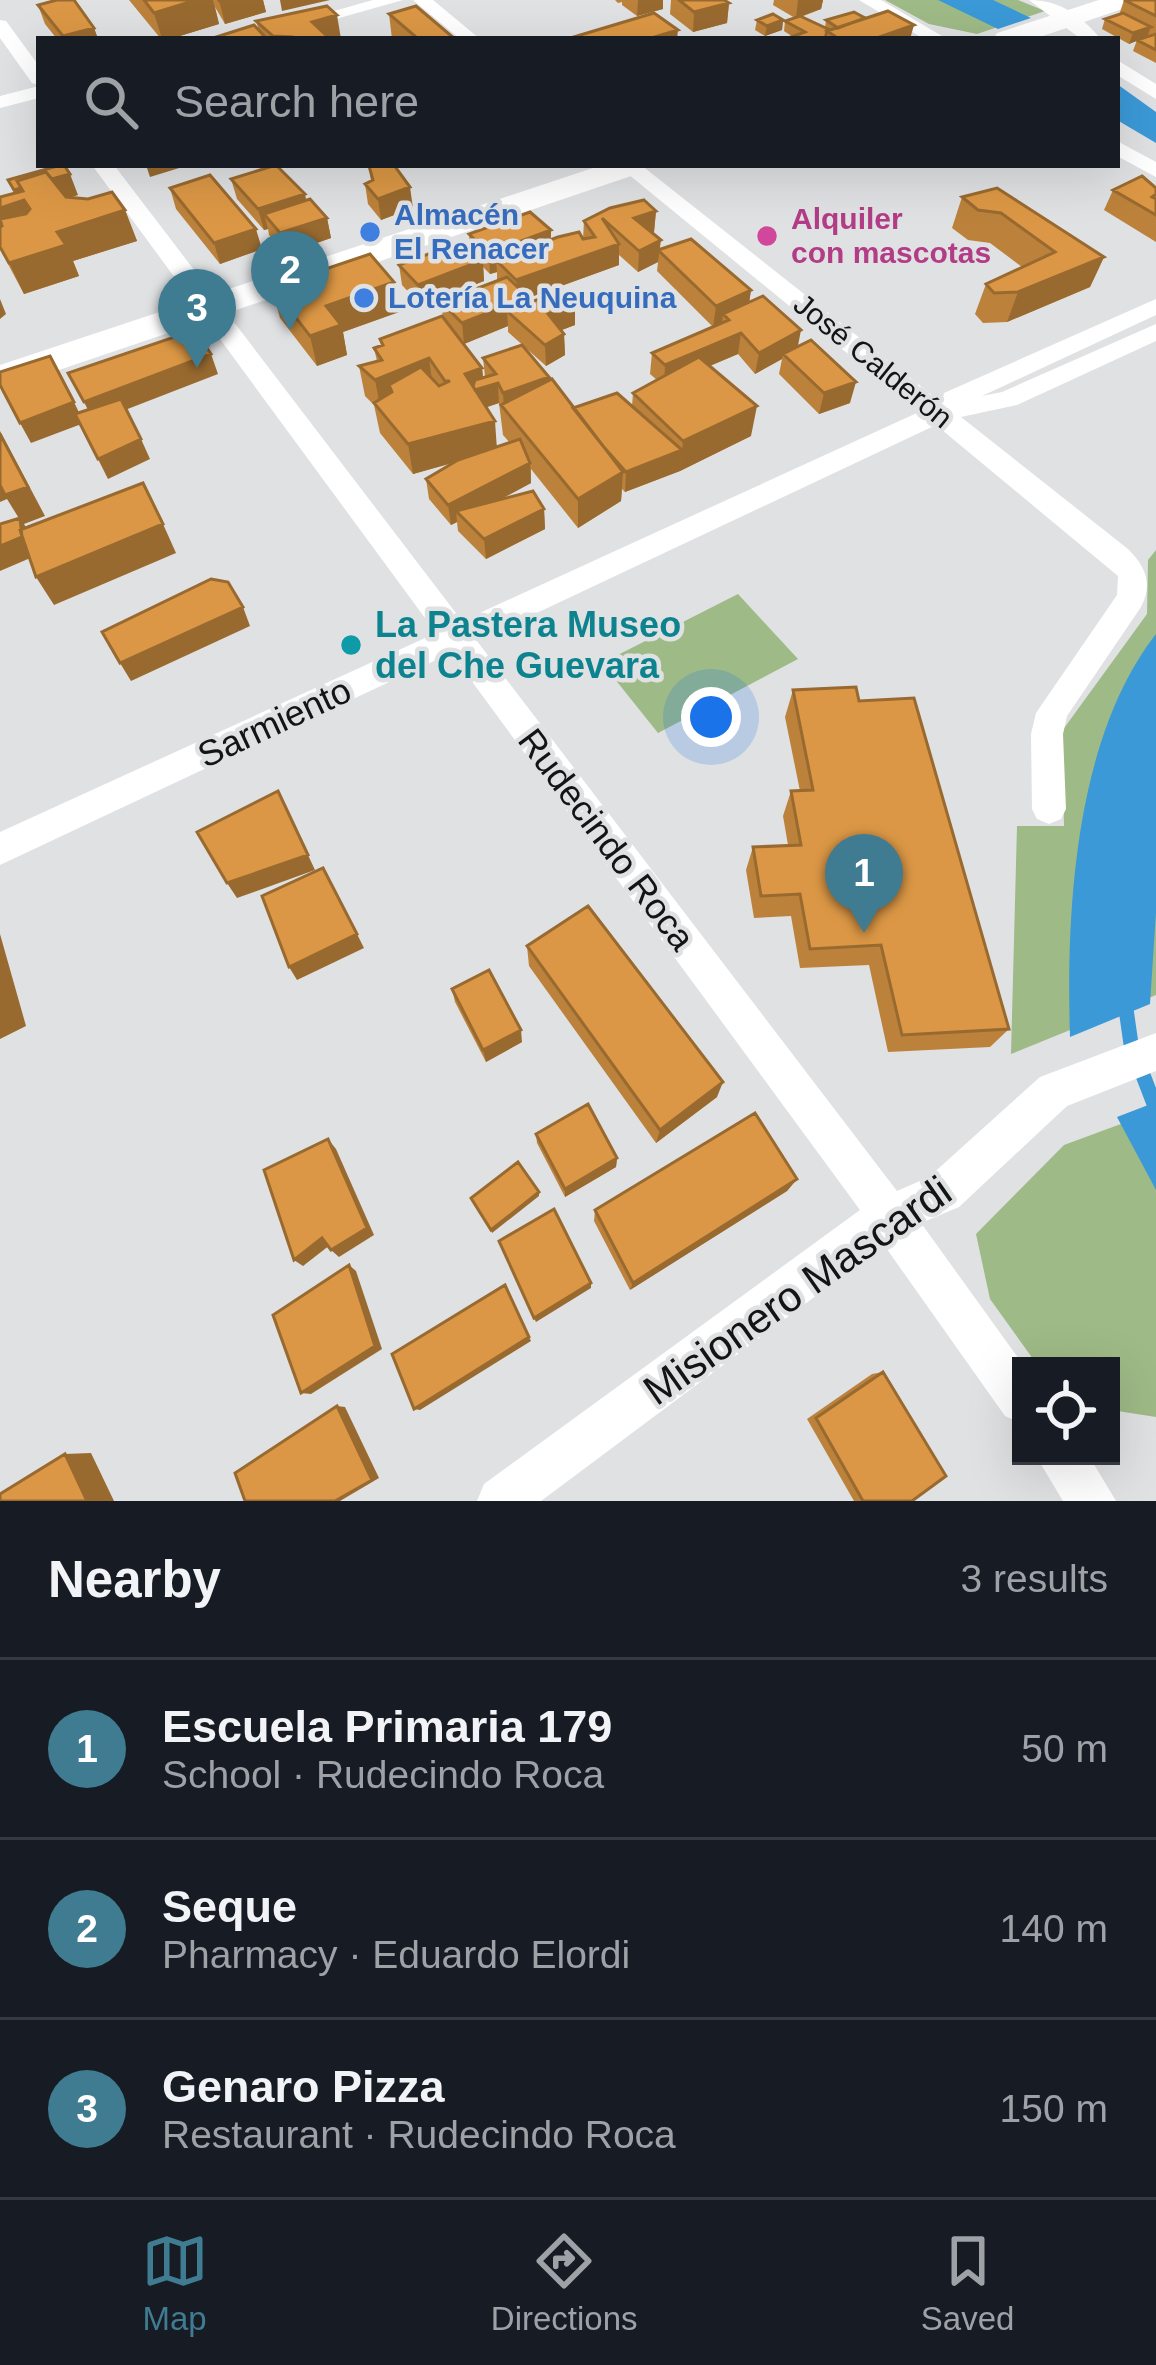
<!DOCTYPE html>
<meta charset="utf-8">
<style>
body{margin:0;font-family:Helvetica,sans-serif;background:#242831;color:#f1f3f6}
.controls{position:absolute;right:36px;bottom:36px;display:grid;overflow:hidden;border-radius:0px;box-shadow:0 12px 48px #0002}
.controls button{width:108px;height:108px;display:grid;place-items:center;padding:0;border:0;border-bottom:3px solid #363941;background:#171b24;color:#f1f3f6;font:60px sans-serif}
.you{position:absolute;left:711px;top:717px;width:42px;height:42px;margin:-30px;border:9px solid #fff;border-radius:50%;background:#1a73e8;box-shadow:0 0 0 18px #1a73e833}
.badge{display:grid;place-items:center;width:78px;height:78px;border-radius:50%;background:#3f7c92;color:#fff;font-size:39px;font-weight:700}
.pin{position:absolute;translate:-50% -99px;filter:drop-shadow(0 3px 6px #0008)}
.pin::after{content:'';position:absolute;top:63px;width:42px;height:36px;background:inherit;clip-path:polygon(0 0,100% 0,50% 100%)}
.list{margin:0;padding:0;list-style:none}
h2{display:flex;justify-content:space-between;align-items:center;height:156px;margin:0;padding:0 48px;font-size:51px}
h2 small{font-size:39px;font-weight:400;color:#9ea1a6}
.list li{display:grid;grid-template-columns:78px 1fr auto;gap:36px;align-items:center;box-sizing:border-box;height:180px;padding:0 48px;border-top:3px solid #363941}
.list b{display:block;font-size:45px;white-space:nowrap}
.list p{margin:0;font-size:39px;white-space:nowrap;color:#9ea1a6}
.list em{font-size:39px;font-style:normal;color:#9ea1a6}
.icon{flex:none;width:66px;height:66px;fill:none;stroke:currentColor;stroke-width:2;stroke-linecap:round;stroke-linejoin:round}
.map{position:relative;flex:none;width:1156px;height:1501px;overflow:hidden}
.search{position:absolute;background:#171b24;box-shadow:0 12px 48px #0002;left:36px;right:36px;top:36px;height:132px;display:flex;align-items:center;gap:30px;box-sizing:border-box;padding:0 42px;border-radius:0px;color:#9ea1a6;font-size:45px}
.sheet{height:696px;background:#171b24}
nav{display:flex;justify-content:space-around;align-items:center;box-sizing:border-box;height:168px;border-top:3px solid #363941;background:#171b24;font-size:33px;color:#9ea1a6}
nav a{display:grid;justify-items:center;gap:6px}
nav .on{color:#3f7c92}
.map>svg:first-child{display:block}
.green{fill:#9eba86}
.water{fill:#3b99d7}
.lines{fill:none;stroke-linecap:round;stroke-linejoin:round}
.stream{stroke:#3b99d7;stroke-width:15}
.street{fill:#fff;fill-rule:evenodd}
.secondary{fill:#fff;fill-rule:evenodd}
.wall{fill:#bc823b;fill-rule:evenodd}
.shaded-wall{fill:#996a30}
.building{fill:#db9745;stroke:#996a30;stroke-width:3}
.shop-dot{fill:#3f7fe0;stroke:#e0e1e3;stroke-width:4.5}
.hotel-dot{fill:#d1479c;stroke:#e0e1e3;stroke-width:4.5}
.culture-dot{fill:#0f9aa8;stroke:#e0e1e3;stroke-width:4.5}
.labels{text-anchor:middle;stroke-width:9;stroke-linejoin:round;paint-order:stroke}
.far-shop-label{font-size:30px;font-weight:bold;fill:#366cbe;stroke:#e0e1e3;text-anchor:start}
.far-hotel-label{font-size:30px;font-weight:bold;fill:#b23c85;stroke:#e0e1e3;text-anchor:start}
.far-street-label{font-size:30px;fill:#131414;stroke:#e0e1e3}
.culture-label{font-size:36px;font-weight:bold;fill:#0d838f;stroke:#e0e1e3;text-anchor:start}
.street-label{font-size:36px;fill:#131414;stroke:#e0e1e3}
.near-street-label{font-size:42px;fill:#131414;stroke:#e0e1e3}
</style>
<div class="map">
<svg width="1156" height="1501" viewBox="0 0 1156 1501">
<rect width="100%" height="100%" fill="#e0e1e3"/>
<path class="green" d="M885,0H1018L1045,11L977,34L929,24Z
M1156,550V995L1011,1054L1017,826H1064L1062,731L1147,614L1148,560Z
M738,594L798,659L658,733L602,663Z
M1156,1111V1417L1111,1410V1366H1038L990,1299L976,1234L1064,1145Z"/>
<path class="water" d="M938,0H993L1031,18L998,29Z
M1117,84L1156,112V143L1117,120Z
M1156,634V912L1150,1004L1070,1037C1066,909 1075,738 1156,634Z
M1156,1102V1190L1117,1117Z"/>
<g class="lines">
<path class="stream" d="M1125,1002L1131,1044L1156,1109"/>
<path class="street" d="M373,0H403L265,39H234Z
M413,0H433L480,39H460Z
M859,0H881L947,39H924Z
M1029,0C1061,0 1081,16 1101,39H1081Z
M0,20L6,21L39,66V85L32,83L0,38Z
M1117,60L1156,84V99L1117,75Z
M39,86V98L0,108V96Z
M1117,141L1156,162V177L1117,156Z
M92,165H114L462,621L919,412L617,165H641L942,403L944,393L1156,299V315L982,396L1002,392L1156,324V341L1017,405L961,417L1128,549C1146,567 1153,584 1141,607L1067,716L1063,734L1066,809L1061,819L1049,824L1037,819L1032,809L1031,734L1036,713L1117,595L1118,576L936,425L477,641L897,1191L929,1177L1040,1077L1156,1033V1071L1067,1106L959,1207L921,1223L1024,1366L1021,1423L1005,1416L884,1245L541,1501H477L484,1484L860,1210L451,653L0,865V832L436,633Z
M1036,1456H1089L1116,1501H1063Z"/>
<path class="secondary" d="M1099,0H1138L1134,5L1034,39H993L997,33Z
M602,165H647L643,172L0,390V365Z"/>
</g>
<path class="wall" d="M129,0H263L266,12L225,24L215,7L219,24L170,39H161Z
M615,0H663V9L637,16L622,5V2L618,3Z
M671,0H724L729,3L727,23L693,32L670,14Z
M774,0H823L821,9L801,17L825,28L826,20L865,18L910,39H786L793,37L784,31L785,21L795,18L773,5Z
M1124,0H1156V63L1133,51L1137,40L1149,36H1147L1129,44L1102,29L1105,19L1119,15Z
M38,5L94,28L98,39H57L45,24Z
M389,14L455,39H392Z
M757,20H783L782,30L765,36L755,30Z
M256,21L341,39H210L259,30Z
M369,166L413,208L381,220L368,204L365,184L371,181Z
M231,179L306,200L327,218L331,238L285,254L269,235L268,229L264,230L237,199Z
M8,180L78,195L70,197L125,210L137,241L73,261L79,276L24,294L0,249V197L14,193Z
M170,188L262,249L220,264L176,209Z
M1156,188V242L1104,210L1113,190Z
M962,197L1104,257L1090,287L1007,322L983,323L975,314L986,284L1022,267L990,243L968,240L952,228Z
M656,211L654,232L652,233L660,250L751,290L749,302L798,346L850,403L819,414L779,374L782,359L755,374L738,354L710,366L751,436L680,471L625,492L622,489L621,501L578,528L531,469V483L500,500L544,509L545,529L486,559L458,531L457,522L451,525L429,499L426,479L453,463L413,474L380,433L374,405L365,396L359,366L377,361L374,348L381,346L380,339L443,318L441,302L497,280V272L490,274L483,267L484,281L421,306L402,285L399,265L470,248L469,234L551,240L583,239L584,221ZM619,255L638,272L658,262L657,271L713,327L652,353L650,374L657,380L633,393L632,406L573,408L549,381V377L483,358L485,377L483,378L482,368L464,344L508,326V332L546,366L565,355L564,334L561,330L575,325V304L528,303V298L619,265ZM499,403L503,435L510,443L497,447L486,407Z
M394,282L399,312L343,332L347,355L317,366L280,318L272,287Z
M793,690L859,701L1009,1029L990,1047L888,1052L869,965L800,968L791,916L754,918L746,870L753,847L788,845L783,816L791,791H800L785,717Z
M527,946L717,1097L656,1143L529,966Z
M452,989L522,1042L486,1062L455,1002Z
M536,1134L617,1158L616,1167L565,1197L537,1143Z
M797,1179L787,1191L630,1290L594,1221L595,1210Z
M883,1372L912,1501H854L807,1419L872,1374Z"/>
<path class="shaded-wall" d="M196,0H213L219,24L170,39H162L154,13Z
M217,0H263L266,12L225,24L220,4Z
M280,0H330L282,11Z
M638,0H663V9L637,16Z
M798,0H823L821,9L796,18Z
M729,3L727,23L693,32L694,12Z
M337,15L341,39H315L312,22Z
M783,20L782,30L765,36L767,26Z
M914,25L910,39H874Z
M1151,27L1147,37L1129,44L1133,33Z
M94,28L98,39H64L63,36Z
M678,30L677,39H648Z
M146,165H189L150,177Z
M70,174L78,195L30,208L21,188Z
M410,187L413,208L381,220L378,199Z
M20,188L30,208L24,200L37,230L0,223V208L19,202L14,190Z
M305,194L309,215L264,214L268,229L264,230L258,209Z
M125,210L137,241L73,261L79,276L24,294L9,263L57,232Z
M656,211L654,232L633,239L634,218Z
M327,218L331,238L285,254L280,233Z
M256,229L262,249L220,264L214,243Z
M551,230V251L496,260L497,272L490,274L489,253Z
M661,240L658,262L638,272L639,251Z
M619,244V265L528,298L529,318L507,311L508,326L464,344L462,323L518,301L516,280Z
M1104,257L1090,287L1007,322L1018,292Z
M483,260L484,281L421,306L418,285Z
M394,282L399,312L343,332L347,355L317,366L310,336L326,306Z
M751,290L748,311L723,314L722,323L713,327L716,306Z
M0,299L6,314L0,319Z
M575,304V325L549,335L548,314Z
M801,330L797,351L783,354L782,359L755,374L759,353Z
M741,333L738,354L664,385L665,365Z
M564,334L565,355L546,366L545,345Z
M211,354L218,374L94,422L84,402Z
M429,358L433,388L392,392L389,385L393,405L381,411L375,380Z
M482,368L484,387L498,383L499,403L473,412L465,374Z
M549,377V398L504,409L503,393Z
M856,382L850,403L819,414L824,393Z
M74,402L84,423L31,443L20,423Z
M757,406L751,436L680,471L683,441Z
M495,421L497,450L413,474L408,444Z
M0,431L45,516L24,524L32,538L35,556L0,571V546L20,520L7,499L0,502Z
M141,439L150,459L108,479L98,459Z
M682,450L680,471L625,492L626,472Z
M530,463L531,483L463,519L456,511L457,522L451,525L448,505Z
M623,472L621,501L578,528V499Z
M544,509L545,529L486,559L484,539Z
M163,524L176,553L54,605L36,577Z
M243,607L250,626L131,681L120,663Z
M308,855L315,870L237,898L227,883Z
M0,934L26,1026L0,1039Z
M357,934L364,948L297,980L289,967Z
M521,1030L522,1042L486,1062L483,1050Z
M723,1082L717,1097L656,1143L660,1130Z
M328,1139L336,1149L374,1235L339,1257L331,1250Z
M617,1158L616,1167L565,1197V1189Z
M797,1179L787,1191L630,1290L633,1283Z
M539,1192V1196L492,1233L491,1230Z
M322,1238L330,1245L303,1266L294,1260Z
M349,1265L356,1271L382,1349L311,1394L301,1393Z
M591,1283V1288L536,1322L534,1318Z
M529,1337L531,1341L420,1410L414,1409Z
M337,1406L345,1407L379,1478L340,1501H335Z
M91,1453L114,1501H87L65,1454Z"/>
<path class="building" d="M57,0H74L94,28L63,36L38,5Z
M144,0H196L154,13Z
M679,0H724L729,3L694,12Z
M1124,0H1156V16Z
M327,6L337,15L312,22L330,39H295L293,37L273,36L256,21Z
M416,6L455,39H408L416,37L389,14Z
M888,11L914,25L874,39H839L827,31Z
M854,12L865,18L838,28L826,20Z
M654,13L678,30L648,39H567Z
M1123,13L1151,27L1133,33L1105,19Z
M773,14L783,20L767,26L757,20Z
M800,16L830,30L827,31L825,39H786L805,32L785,21Z
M254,25L267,39H210Z
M1156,34V50L1137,40Z
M61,165H64L70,174L52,179L46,172L17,181L21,188L14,190L8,180Z
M276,165L305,194L258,209L231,179Z
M375,165H394L410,187L378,199L365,184L373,180L369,166Z
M46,172L66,197L88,199L112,192L125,210L57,232L66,245L9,263L0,247V227L2,226L0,219L26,214L30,209L24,200L0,208V197L23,191L17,181Z
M210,175L256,229L214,243L170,188Z
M1142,176L1156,188V194L1152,197L1156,199V215L1113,190Z
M997,188L1104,257L1018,292L994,293L986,284L1055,252L1001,213L978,210L962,197Z
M310,199L327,218L280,233L264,214Z
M644,200L656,211L634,218L661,240L639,251L602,218L619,244L516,280L496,260L558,237L579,232L583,239L595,237L584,221L610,208Z
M530,212L551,230L489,253L469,234Z
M691,239L751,290L716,306L658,250Z
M463,241L483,260L418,285L399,265Z
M370,254L394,282L326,306L341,325L310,336L272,287Z
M507,277L528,297L462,323L441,302Z
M563,290L575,304L548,314L564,334L545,345L507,311Z
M763,296L801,330L759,353L741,333L665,365L652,353L729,320L723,314Z
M442,316L482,368L465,374L495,421L408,444L374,403L392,392L389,385L421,367L439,386L450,381H445L429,358L375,380L359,366L382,360L374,348L383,345L380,339Z
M195,330L211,354L84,402L68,373Z
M811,340L856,382L824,393L783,354Z
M522,345L549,377L503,393L498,383L475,390L473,386L475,380L496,374L483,358Z
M50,356L74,402L20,423L0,385V372Z
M699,357L757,406L683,441L633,393Z
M552,379L623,472L578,499L501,405Z
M617,393L682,450L626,472L603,446L573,408Z
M121,399L141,439L98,459L75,414Z
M0,434L28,487L5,495L0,485Z
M520,439L530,463L448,505L426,479L458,460Z
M143,483L163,524L36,577L20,530Z
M533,491L544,509L484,539L456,511Z
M20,518L22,537L0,546V524Z
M211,579L228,582L243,607L120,663L102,632Z
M856,687L859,701L914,698L1009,1029L902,1035L881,945L810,949L800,894L761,896L753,847L801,845L791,791L813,790L793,690Z
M278,791L308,855L227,883L197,832Z
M323,868L357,934L289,967L262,896Z
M588,906L723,1082L660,1130L527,946Z
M489,970L521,1030L483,1050L452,989Z
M588,1104L617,1158L565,1189L536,1134Z
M755,1113L797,1179L633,1283L595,1210Z
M328,1139L367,1228L331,1250L322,1238L294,1260L264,1170Z
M518,1162L539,1192L491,1230L471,1198Z
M554,1209L591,1283L534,1318L499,1241Z
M349,1265L375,1346L301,1393L273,1315Z
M505,1285L529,1337L414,1409L392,1354Z
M883,1372L946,1476L912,1501H863L816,1418Z
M337,1406L372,1480L335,1501H245L235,1473Z
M65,1454L87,1501H0V1494Z"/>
<g class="shop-dot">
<circle cx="370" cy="232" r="12"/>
<circle cx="364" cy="298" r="12"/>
</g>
<circle class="hotel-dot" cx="767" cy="236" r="12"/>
<circle class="culture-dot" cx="351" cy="645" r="12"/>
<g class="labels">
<g class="far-shop-label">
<text x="394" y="225">Almacén<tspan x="394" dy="34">El Renacer</tspan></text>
<text x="388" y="308">Lotería La Neuquina</text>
</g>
<g class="far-hotel-label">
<text x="791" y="229">Alquiler<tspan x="791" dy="34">con mascotas</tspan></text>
</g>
<g class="far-street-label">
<text transform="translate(873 361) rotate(39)" y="10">José Calderón</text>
</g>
<g class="culture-label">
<text x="375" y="637">La Pastera Museo<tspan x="375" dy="41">del Che Guevara</tspan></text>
</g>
<g class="street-label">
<text transform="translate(274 722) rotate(-25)" y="13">Sarmiento</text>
<text transform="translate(607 839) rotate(53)" y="13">Rudecindo Roca</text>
</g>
<g class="near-street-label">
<text transform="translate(797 1290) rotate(-35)" y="15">Misionero Mascardi</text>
</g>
</g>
</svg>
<div class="controls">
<button><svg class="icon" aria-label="locate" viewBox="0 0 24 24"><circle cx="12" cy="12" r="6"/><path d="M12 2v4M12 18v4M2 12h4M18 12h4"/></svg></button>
</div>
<div class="you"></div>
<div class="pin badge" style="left:864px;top:933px">1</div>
<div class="pin badge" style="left:290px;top:330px">2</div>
<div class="pin badge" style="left:197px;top:368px">3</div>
<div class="search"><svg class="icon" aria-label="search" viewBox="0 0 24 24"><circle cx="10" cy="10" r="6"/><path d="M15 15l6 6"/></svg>Search here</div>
</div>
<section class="sheet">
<h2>Nearby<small>3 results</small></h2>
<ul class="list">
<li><span class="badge">1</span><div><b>Escuela Primaria 179</b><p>School · Rudecindo Roca</p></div><em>50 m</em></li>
<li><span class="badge">2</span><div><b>Seque</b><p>Pharmacy · Eduardo Elordi</p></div><em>140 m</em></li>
<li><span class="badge">3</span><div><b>Genaro Pizza</b><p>Restaurant · Rudecindo Roca</p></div><em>150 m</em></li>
</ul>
</section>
<nav>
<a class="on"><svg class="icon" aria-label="map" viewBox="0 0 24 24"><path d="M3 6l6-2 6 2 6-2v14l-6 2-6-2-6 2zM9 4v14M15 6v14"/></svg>Map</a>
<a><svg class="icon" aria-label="directions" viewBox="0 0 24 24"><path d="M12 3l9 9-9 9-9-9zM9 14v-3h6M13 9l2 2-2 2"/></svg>Directions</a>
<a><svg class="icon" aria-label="saved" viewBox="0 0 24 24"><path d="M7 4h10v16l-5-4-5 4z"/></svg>Saved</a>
</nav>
